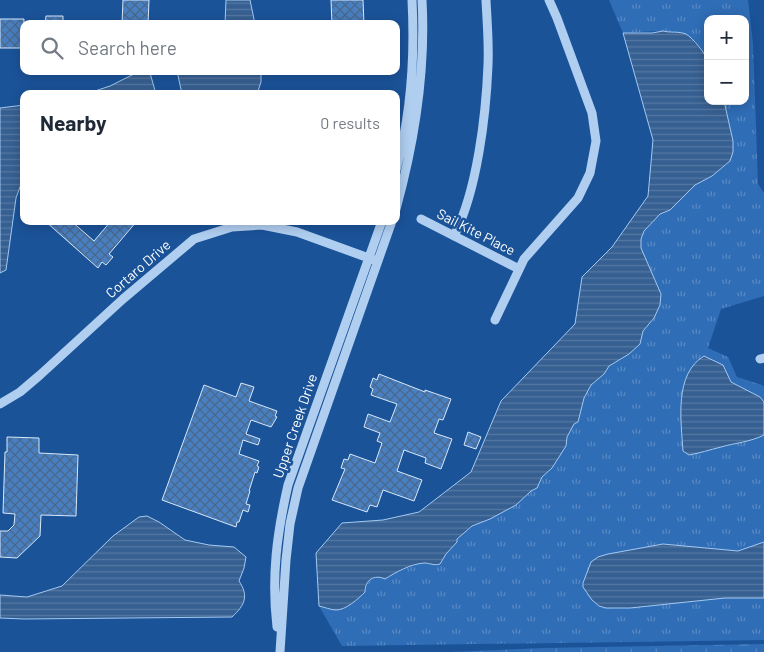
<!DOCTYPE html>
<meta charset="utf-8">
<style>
body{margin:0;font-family:Barlow,sans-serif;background:#f2f2f3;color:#1f2937}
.controls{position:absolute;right:15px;top:15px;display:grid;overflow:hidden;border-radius:10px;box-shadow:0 2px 12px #0003}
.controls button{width:45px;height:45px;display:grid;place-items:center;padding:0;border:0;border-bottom:1px solid #e0e1e3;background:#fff;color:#1f2937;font:25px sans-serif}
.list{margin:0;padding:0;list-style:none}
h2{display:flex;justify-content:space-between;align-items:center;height:65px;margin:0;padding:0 20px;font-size:21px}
h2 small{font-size:16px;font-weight:400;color:#747a83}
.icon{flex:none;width:28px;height:28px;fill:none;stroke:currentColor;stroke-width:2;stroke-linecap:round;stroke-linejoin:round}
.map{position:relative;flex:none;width:764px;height:652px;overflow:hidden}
.search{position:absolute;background:#fff;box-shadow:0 2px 12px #0003;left:20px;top:20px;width:380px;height:55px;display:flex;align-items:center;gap:12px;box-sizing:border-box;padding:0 18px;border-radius:10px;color:#747a83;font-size:19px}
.panel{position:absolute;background:#fff;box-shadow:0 2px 12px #0003;left:20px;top:90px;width:380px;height:135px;border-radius:10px}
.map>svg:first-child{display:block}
.grass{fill:url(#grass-tufts)}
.wetland{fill:url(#wetland-marsh)}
.water{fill:url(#water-rules);stroke:#a3c9f2}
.building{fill:url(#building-cross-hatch);stroke:#d7e8fb}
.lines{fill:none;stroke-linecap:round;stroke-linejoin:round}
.minor{stroke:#b0cef0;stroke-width:9}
.labels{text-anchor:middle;stroke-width:5;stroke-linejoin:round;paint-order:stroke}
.street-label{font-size:14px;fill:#fff;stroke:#1b5399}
</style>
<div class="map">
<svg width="764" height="652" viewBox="0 0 764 652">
<defs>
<pattern id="grass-tufts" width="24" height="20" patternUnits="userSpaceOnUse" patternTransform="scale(1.25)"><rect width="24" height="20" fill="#2f6db6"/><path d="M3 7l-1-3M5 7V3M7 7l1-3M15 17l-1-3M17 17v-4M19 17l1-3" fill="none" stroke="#598ac5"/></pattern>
<pattern id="wetland-marsh" width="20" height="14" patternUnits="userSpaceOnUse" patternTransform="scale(1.25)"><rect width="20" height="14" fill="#2f6db6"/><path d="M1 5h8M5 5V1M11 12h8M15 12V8" fill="none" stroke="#598ac5"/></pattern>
<pattern id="water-rules" width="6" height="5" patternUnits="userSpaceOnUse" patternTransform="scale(1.25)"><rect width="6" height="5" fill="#376092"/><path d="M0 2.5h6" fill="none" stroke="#5578a2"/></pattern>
<pattern id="building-cross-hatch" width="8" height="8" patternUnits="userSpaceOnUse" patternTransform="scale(1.25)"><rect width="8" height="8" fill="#487fc1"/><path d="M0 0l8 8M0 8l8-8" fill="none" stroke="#4a688c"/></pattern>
</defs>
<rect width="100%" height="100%" fill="#1b5399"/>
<path class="grass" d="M609,0H748L753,43L758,184L764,193V296L721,309L708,348L728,357L737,377L762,385L764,387V640L342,646L319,606L337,610L355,601L365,592C365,580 374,574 385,579L396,572L422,563L440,564L446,554L457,542V539L475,524L485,521L516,505L539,484L542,477L552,468L566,446V440L572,426L578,422L584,398L591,385L603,375L609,366L629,354L640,344L643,331L653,320L660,305L661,294L641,248V239L644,231L660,214L670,210L695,185L712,176L727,164L732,156L733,141L724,101H745V19H708V61C703,55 700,47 695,41C680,26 644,33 623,33Z"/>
<path class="wetland" d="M764,644V652H450L543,648Z"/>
<path class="water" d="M226,0H250L255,24H225Z
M663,31C671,33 678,31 686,34C693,38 706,54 708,62C710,70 708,92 708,101H724L733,141V152L730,161L712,176L695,185L670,210L660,214L644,231L641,239V248L661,294L660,305L654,318L643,331L640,344L629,354L609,366L604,374L591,385L584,398L578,422L574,424L567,437L566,446L552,468L542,477L537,488L531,491L516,505L490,519L472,526L457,539V542L446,554L440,564C434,566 430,563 424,563C411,564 396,572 385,579C374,574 365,580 365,592C358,599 346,610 336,610C331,610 324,607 319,606L316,553L342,523L383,520L419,512L471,472L501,401L575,324L582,277L612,247L648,196L653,140L623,33H652Z
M140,71L150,73L156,94H86L110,86Z
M177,71H261V82L257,94H182Z
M24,105V176L16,198L6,270L0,273V108Z
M704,356L723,365L731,382L760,397L764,402V435C750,442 735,443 721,447C709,450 700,453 689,455L683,451C681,420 674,374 704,356Z
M147,516L159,522L185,540L209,545L234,547L246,557L244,568L239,581C249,596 245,605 232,617L24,619L0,618V595L27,597L62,586L113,536L139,517Z
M764,542V598H725L630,608H606L599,606L592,600L583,587V583L591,562L598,557L608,554L663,544L738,551Z"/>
<path class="building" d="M123,0H149L148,24H122Z
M331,0H363L364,24H332Z
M46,16H63V24H45Z
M0,19H24V48H0Z
M45,221H71L94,241L111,221H137L109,254L113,257L106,265L102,262L98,268Z
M379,374L425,392V390L451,399L443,420L439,419L434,433L452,439L441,469L425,463L426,458L404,450L397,471L422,480L414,501L383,490L377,507L370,505L367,512L332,500L345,469L341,468L344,459L348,460L350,454L375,463L382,443L377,441L380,433L364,427L368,414L390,422L397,404L371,395L373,389L370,387L373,378L377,380Z
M241,383L254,387L249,401L277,411L275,416L277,417L271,427L251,420L246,434L260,439L258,445L243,440L239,454L259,461L257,466L259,467L257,473L255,472L249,491H250L246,504L250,505L248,512L243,510L239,522H237L236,527L162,500L204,385L236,397Z
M468,432L481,437L476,449L464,445Z
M7,437L39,438V453L78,455L76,516L41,515L40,536L17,558L0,557V531H8L14,525L15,514L3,513L5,452H7Z"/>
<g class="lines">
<path class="minor" d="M396,170C411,115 415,57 412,0
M396,209C415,140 426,72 422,0
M421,219L519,269
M454,236C477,191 486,116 488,65C489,43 487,21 486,0
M495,320L524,259L578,198L590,173L596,141L592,113L557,18L549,0
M760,359L764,358
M0,404L20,392L40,375L123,299L194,239L232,227L262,225L297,232L377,261
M277,627C271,577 277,533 288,485L382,221
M280,652L286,560L290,524L298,488L392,221"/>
</g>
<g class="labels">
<g class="street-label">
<text transform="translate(476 232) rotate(27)" y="5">Sail Kite Place</text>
<text transform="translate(138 269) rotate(-41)" y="5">Cortaro Drive</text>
<text transform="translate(295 426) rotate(-71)" y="5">Upper Creek Drive</text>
</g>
</g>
</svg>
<div class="controls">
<button>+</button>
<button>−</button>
</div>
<div class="search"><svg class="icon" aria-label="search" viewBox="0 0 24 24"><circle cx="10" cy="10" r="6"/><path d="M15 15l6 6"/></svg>Search here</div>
<section class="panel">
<h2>Nearby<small>0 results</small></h2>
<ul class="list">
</ul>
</section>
</div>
